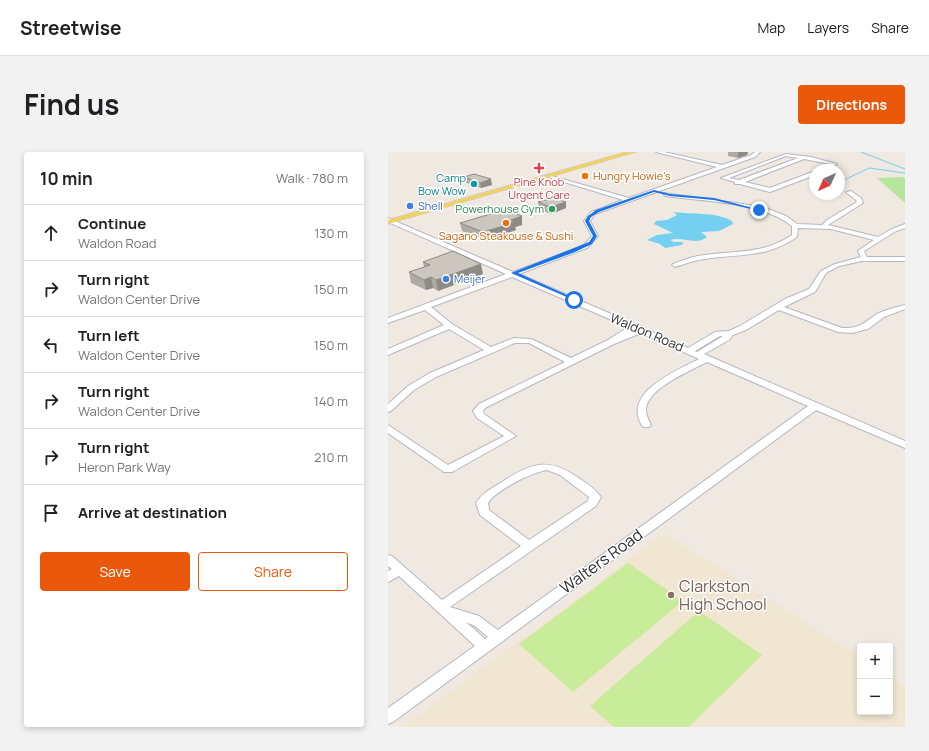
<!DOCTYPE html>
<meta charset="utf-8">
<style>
body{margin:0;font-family:Manrope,sans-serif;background:#f2f2f2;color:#202124}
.controls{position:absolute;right:12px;bottom:12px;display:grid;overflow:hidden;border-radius:4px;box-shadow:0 2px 6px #0003}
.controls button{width:36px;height:36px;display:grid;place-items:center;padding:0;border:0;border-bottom:1px solid #e0e0e0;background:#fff;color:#202124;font:20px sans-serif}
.compass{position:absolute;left:421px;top:12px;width:36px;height:36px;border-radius:50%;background:#fff;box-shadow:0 2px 6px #0003;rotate:225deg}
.stop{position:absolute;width:12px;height:12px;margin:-9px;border:3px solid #1a73e8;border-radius:50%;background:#fff}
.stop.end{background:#1a73e8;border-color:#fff;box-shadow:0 1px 4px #0008}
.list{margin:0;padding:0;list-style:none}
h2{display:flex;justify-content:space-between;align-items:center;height:52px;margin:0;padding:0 16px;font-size:17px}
h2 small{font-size:13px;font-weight:400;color:#757577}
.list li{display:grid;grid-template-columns:26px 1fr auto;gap:12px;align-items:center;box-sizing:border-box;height:56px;padding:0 16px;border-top:1px solid #e0e0e0}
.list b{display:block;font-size:15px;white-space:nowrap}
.list p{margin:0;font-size:13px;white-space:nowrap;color:#757577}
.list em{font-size:13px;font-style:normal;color:#757577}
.actions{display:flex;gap:8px;padding:12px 16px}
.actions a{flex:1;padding:9px 0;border:1px solid #ea580c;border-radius:4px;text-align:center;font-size:14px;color:#ea580c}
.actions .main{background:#ea580c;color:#fff}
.icon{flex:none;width:22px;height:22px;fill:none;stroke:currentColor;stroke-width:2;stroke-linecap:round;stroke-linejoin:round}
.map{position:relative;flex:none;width:517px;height:575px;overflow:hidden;border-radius:4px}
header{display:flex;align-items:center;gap:24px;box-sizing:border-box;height:56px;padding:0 20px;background:#fff;border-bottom:1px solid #e0e0e0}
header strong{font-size:19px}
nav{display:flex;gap:22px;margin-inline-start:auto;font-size:14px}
.intro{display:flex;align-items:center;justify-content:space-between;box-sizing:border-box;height:96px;padding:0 24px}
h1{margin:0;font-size:28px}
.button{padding:10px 18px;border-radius:4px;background:#ea580c;color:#fff;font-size:14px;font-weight:700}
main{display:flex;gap:24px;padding:0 24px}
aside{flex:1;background:#fff;border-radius:4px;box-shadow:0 2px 6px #0003}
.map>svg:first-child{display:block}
.education{fill:#f0e6d1}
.green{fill:#b6e59e}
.pitch{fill:#c9ec9a}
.water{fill:#75cff0}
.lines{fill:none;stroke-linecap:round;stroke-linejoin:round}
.stream{stroke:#75cff0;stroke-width:1}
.minor-casing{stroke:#b4b7c1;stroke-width:2}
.major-casing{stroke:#c9c9c9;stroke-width:1}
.minor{fill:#fff;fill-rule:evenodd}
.major{fill:#f2d163;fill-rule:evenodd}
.wall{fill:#afaba4}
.shaded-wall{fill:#8e8b86}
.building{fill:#cbc7bf;stroke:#8e8b86}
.route{fill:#1a73e8}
.health-dot{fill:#e0444e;stroke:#fff;stroke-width:1.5}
.food-dot{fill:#e8710a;stroke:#fff;stroke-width:1.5}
.culture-dot{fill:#0f9aa8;stroke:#fff;stroke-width:1.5}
.shop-dot{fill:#3f7fe0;stroke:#fff;stroke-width:1.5}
.leisure-dot{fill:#2e9e5b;stroke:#fff;stroke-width:1.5}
.education-dot{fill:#8d6e63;stroke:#fff;stroke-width:1.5}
.labels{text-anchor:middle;stroke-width:3;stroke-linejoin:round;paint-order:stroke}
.far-food-label{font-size:11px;fill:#c56008;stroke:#fff;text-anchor:start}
.far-culture-label{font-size:11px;fill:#0d838f;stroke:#fff;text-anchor:end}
.far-health-label{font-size:11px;fill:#be3a42;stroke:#fff}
.far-shop-label{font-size:11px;fill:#366cbe;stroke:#fff;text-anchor:start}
.far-leisure-label{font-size:11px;fill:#27864d;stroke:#fff;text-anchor:end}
.street-label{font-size:13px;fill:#2e2e2e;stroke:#fff}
.near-street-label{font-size:16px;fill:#2e2e2e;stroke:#fff}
.near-education-label{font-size:16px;fill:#785e54;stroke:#fff;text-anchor:start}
</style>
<header>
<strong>Streetwise</strong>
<nav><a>Map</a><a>Layers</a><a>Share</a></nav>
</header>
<div class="intro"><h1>Find us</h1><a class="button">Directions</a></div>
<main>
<aside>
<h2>10 min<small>Walk · 780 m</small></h2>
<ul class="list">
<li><svg class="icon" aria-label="ahead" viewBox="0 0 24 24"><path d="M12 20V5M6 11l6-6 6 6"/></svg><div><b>Continue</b><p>Waldon Road</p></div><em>130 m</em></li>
<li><svg class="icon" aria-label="right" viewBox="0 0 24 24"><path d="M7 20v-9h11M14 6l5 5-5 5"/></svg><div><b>Turn right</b><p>Waldon Center Drive</p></div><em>150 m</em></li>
<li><svg class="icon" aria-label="left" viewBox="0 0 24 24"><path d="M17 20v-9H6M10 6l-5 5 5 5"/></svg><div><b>Turn left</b><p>Waldon Center Drive</p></div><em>150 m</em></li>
<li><svg class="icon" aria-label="right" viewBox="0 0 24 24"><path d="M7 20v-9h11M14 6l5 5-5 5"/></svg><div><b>Turn right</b><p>Waldon Center Drive</p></div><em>140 m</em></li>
<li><svg class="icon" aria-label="right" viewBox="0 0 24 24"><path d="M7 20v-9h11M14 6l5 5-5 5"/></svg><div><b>Turn right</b><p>Heron Park Way</p></div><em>210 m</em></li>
<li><svg class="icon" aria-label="arrive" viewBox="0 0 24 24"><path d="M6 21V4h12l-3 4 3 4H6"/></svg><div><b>Arrive at destination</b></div></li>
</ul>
<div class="actions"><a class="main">Save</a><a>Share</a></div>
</aside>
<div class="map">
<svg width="517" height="575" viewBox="0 0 517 575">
<rect width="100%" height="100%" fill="#efe9e1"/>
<path class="education" d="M276,381L472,505V560H502V524L517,534V575H15Z"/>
<path class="green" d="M514,25L517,26V51L489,26Z"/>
<path class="pitch" d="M240,411L295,449L185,540L131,492Z
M311,459L374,503L301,575H226L202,554Z"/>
<path class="water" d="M285,60C305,63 325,59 344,69L345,72L331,79L313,80L319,85C309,94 294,84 282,88L286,90H295L294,93L277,96L272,92L259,88L269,83L285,81L266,72L268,69L279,68L289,63Z"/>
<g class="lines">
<path class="stream" d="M473,0L517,17
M456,28L481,16L517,21"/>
<g class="minor-casing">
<path id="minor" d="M268,0H276L334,13L363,3L367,0H372L367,5L207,62L202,69L210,84L199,96L131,122L246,172H250L251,174L300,196L327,180L341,179L352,174L397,147L421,137L433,119L447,112L473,105L470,99L471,98L486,88L443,77L410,76L409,85C376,107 353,101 317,107C306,108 297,112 287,115L284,113L285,112C295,108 306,104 317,103C351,98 373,103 404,83V74C372,49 317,50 278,44L276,43V41L355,52L380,57L398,64L409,72L434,73L439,68L469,50L468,48L458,40L463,39L473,46L475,51L440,73L490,85L504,77L517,72V76L508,79L476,99L479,105H517V109H474L451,114L438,121L427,140L396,155L454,176C472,177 475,171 489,162C497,158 508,155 517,153V157L496,165L480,177L464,181L450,180L391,158L358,178L345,183L341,188L316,202L517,289V296L428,258L5,570L0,572V556L87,494L11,424L0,430V419L4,417L0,414V403L4,404L54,448L133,394L92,363L88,351C94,341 104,336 114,330C144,310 162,305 192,327C200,332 207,337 213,345L208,354L62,455L91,464L110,478L420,254L319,210C302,219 258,237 258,258C258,263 261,269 263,273L261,275H255C232,241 288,219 311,207L253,181L226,192L97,256L95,259L96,262L128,284L64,320H56L0,281V273L60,313L116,284L89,266L85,259L91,252L177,210L141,191H127L48,225L26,238L3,259L0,260V252L20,234L42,221L96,198L61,177L0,203V197L56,173L37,158L0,171V166L118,122L0,70V66L125,120L195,94L204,84L196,69L203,60L235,48L160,25V23L241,46L329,15ZM124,125L240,175L220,188L183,206L143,187L126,186L103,195L64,172L43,155ZM332,184H335L309,200L307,199ZM159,318L172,323L201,345L200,349L141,388L101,358L100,351C107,339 144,320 159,318ZM78,470L87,474L100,485L97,487Z
M398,2L423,5L449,12L439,18H432L442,12L416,7L357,30L382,36L427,19V23L382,40L352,32H347V30L333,26ZM398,4L410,6L351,28L341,26Z"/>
</g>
<g class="major-casing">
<path id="major" d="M238,0H248L0,72V68Z"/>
</g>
<use href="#minor" class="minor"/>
<use href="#major" class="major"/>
</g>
<path class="wall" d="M340,0H360L359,3L350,6L340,4Z
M76,25L104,33L93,36L76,30Z
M150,50H178V56L163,62L151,57Z
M134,64V73L127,75L128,78L119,81L120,82L96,89L74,79L72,71Z
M35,110L95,122L50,139L45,136L38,138L23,131L21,120L36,115Z"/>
<path class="shaded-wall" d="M350,0H360L359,3L350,6Z
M103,27L104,33L93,36L92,31Z
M178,50V56L163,62V55Z
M134,64V73L127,75L128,78L119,81L120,82L96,89L95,80L123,68Z
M93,112L95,122L50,139L48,128Z
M43,125L45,136L38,138L36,128Z"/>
<path class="building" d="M86,22L103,27L92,31L76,25Z
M166,46L178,50L163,55L150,50Z
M116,58L134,64L123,68L127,69L117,73H119L95,80L72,71Z
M65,99L93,112L48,128L43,125L36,128L21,120L42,113L35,110Z"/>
<path class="route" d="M266,38L282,42L326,46L373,58L371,59L326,48L282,44L266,40L211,60L203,65L201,69L209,84L204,92L187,100L130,121L188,147V149L123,121L201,90L205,84L197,69L200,64L208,58Z"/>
<path class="health-dot" d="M149 10h4v4h4v4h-4v4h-4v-4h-4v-4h4z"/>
<g class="food-dot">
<circle cx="197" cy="24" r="4"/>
<circle cx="118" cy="71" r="4"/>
</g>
<circle class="culture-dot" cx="86" cy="32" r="4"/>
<g class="shop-dot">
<circle cx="22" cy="54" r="4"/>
<circle cx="58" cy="127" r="4"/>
</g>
<circle class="leisure-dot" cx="164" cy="57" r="4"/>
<circle class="education-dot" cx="283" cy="443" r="4"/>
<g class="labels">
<g class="far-food-label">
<text x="205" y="28">Hungry Howie's</text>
<text x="118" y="88" text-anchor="middle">Sagano Steakouse &amp; Sushi</text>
</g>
<g class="far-culture-label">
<text x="78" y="30">Camp<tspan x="78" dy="13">Bow Wow</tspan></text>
</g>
<g class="far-health-label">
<text x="151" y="34">Pine Knob<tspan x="151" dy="13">Urgent Care</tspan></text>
</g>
<g class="far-shop-label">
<text x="30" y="58">Shell</text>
<text x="66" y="131">Meijer</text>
</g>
<g class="far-leisure-label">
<text x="156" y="61">Powerhouse Gym</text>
</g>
<g class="street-label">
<text transform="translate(259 180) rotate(23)" y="5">Waldon Road</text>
</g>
<g class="near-street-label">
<text transform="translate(213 409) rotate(-36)" y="6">Walters Road</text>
</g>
<g class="near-education-label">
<text x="291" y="440">Clarkston<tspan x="291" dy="18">High School</tspan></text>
</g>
</g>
</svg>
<div class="controls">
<button>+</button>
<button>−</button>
</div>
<svg class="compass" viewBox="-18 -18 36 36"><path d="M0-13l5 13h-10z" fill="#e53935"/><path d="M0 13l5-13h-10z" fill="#757577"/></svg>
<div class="stop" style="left:186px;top:148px"></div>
<div class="stop end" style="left:371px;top:58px"></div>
</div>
</main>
